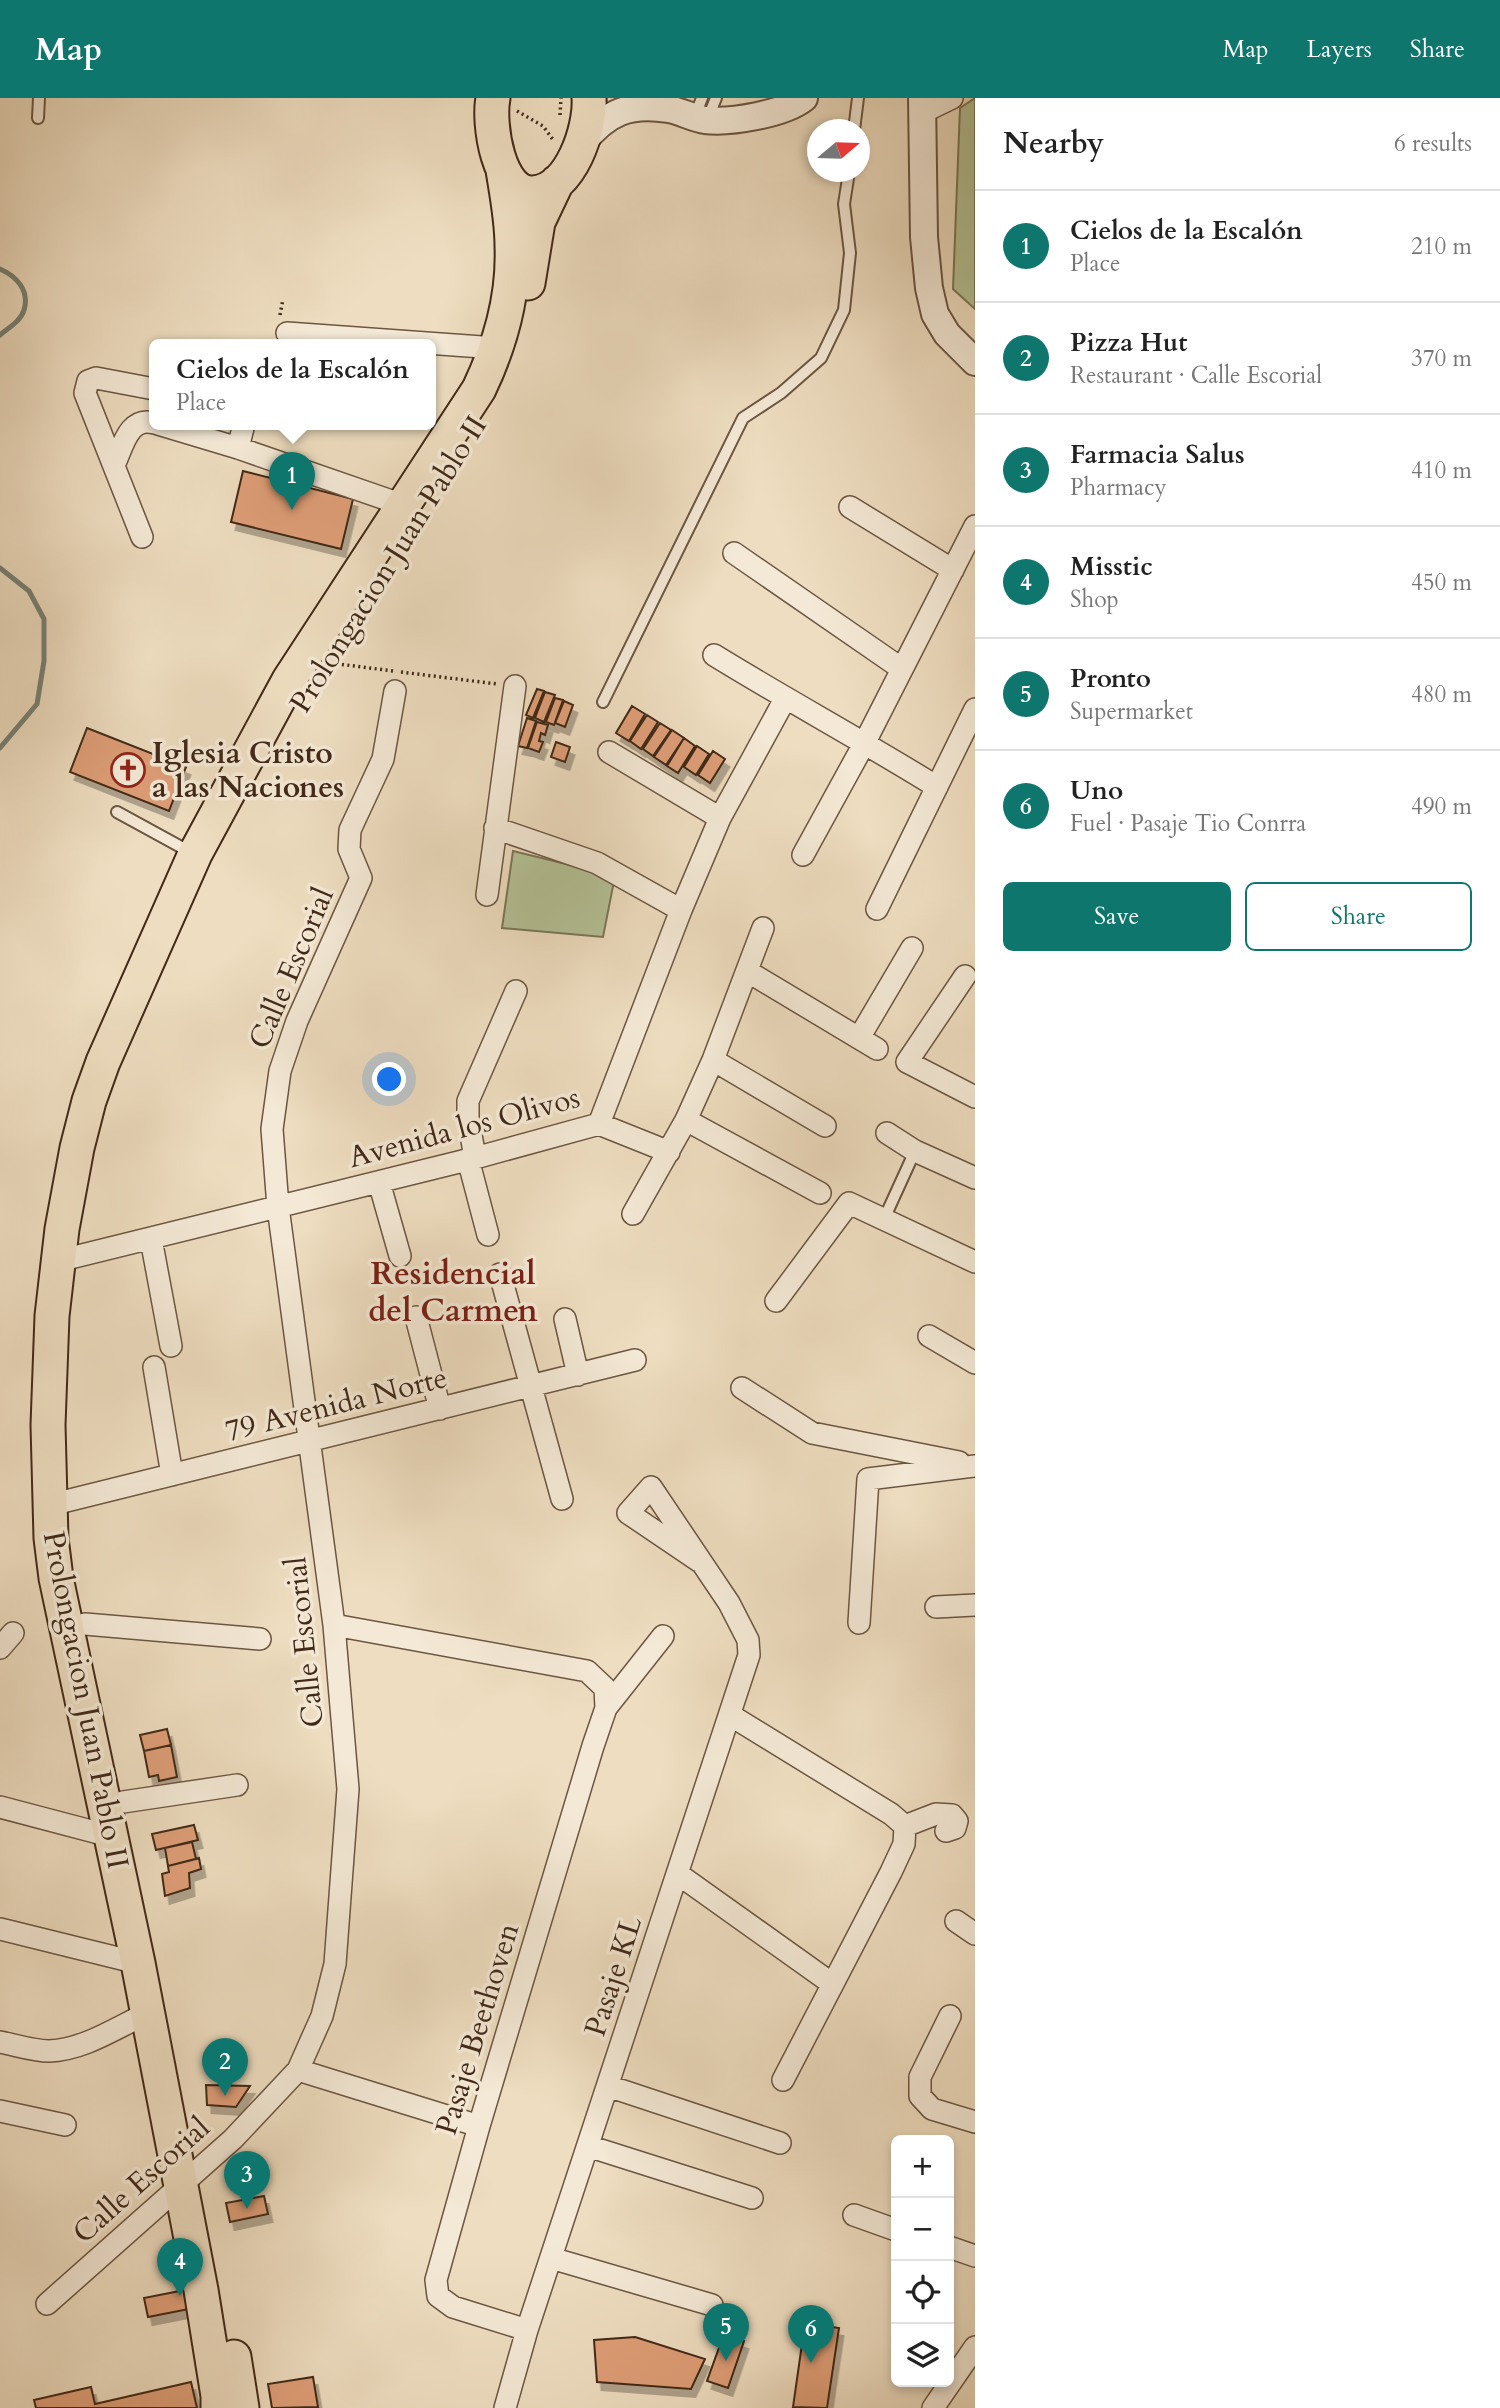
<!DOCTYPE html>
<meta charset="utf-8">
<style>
body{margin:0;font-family:Cardo,serif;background:#f6f6f6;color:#222}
.controls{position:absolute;right:21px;bottom:21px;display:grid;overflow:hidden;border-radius:10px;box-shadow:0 4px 10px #0003}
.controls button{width:63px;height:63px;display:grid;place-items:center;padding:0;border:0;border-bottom:2px solid #e0e0e0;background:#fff;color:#222;font:35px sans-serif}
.compass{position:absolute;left:807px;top:21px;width:63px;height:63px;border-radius:50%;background:#fff;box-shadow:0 4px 10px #0003;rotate:71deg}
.you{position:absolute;left:390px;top:982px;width:24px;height:24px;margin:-18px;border:5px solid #fff;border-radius:50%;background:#1a73e8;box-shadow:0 0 0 10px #1a73e833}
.badge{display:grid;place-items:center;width:46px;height:46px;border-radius:50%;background:#0f766e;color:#fff;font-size:23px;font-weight:700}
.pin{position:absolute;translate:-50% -58px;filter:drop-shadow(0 2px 4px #0008)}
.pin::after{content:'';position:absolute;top:37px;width:24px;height:21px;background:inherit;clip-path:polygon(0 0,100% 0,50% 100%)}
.popup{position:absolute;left:149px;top:241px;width:287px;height:91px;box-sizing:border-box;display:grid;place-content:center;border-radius:10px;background:#fff;filter:drop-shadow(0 2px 5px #0005);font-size:23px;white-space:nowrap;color:#767676}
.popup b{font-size:26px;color:#222}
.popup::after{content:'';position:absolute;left:50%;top:100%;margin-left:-14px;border:14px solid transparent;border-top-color:#fff}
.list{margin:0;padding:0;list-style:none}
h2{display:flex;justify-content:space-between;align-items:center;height:91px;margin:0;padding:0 28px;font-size:30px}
h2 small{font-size:23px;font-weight:400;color:#767676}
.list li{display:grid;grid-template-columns:46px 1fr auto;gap:21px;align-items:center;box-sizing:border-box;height:112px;padding:0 28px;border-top:2px solid #e0e0e0}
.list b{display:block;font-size:26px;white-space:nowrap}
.list p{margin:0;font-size:23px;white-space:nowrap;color:#767676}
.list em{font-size:23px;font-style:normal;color:#767676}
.actions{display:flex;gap:14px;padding:21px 28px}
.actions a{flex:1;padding:16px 0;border:2px solid #0f766e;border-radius:10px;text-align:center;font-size:24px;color:#0f766e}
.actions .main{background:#0f766e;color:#fff}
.icon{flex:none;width:38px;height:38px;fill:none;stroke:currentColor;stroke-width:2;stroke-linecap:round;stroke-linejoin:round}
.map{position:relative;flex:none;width:975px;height:2310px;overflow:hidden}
header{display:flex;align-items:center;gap:42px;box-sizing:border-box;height:98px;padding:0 35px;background:#0f766e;color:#fff}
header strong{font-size:33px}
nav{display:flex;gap:38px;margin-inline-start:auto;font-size:24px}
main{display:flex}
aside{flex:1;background:#fff}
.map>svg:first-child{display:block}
.green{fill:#b4c296;stroke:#7a7657;stroke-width:2}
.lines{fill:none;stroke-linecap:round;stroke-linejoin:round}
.stream{stroke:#768175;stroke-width:5}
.building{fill:#de9e77;stroke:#412918;stroke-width:2;filter:url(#shadow)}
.service-casing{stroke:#6c5642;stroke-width:14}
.minor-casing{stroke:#6c5642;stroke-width:24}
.tertiary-casing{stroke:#6c5642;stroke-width:30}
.primary-casing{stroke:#412918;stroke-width:37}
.path{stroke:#412918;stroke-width:3.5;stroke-dasharray:2 3.5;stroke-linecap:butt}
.service{stroke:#f4e9d6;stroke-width:10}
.minor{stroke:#f4e9d6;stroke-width:21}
.tertiary{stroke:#f4e9d6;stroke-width:26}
.primary{stroke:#eeddc0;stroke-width:33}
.labels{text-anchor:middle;stroke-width:7;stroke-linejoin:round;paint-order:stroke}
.street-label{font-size:30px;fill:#412918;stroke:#f4e9d6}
.poi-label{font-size:30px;font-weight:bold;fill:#412918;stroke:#f4e9d6;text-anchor:start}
.neighbourhood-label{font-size:32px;font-weight:bold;fill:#7a1f14;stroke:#f4e9d6}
</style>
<header>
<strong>Map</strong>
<nav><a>Map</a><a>Layers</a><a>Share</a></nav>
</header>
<main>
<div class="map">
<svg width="975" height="2310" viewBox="0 0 975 2310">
<defs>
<filter id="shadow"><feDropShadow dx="4.5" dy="8" stdDeviation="0" flood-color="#0004"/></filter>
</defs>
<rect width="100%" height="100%" fill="#eeddc0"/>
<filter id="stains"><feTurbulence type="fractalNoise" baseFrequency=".00286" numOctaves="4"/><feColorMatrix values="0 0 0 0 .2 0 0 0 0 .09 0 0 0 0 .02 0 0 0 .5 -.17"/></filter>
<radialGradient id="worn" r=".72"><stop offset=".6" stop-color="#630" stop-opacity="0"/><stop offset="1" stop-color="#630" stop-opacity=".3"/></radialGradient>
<path class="green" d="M975,0V211L953,191L960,10Z
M513,753L615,778L603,839L502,830Z"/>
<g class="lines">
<path class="stream" d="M0,171C16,178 30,192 24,212C21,223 8,230 0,237
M0,470L29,493L44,521V563L37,606L0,650"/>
</g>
<path class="building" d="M243,373L353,401L341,451L231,424Z
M537,591L544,593L533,620L526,617Z
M545,594L555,597L544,624L535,620Z
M555,600L563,602L554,627L546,624Z
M564,603L573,607L565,629L555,625Z
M632,608L645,616L629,643L616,635Z
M647,617L658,624L641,651L630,643Z
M527,620L536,623L527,650L518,648Z
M537,624L548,627L545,637L541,635L539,643L543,644L539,654L528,650Z
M660,625L671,632L653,658L643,651Z
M87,630L186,669L169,713L70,674Z
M672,632L684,640L666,667L654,659Z
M684,640L695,648L678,675L667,668Z
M556,644L570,649L565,664L551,659Z
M697,648L709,656L696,677L684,669Z
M713,653L725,661L710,685L698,677Z
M167,1631L171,1647L144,1653L140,1637Z
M171,1647L177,1679L159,1683L158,1677L149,1679L144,1653Z
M194,1727L198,1742L156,1752L152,1736Z
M192,1744L196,1761L168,1768L165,1750Z
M199,1760L201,1771L189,1775L190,1790L165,1798L162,1776L169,1774L168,1768Z
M206,1987L250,1988L236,2009L207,2007Z
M264,2098L268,2116L230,2124L226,2105Z
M185,2192L189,2211L148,2219L144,2200Z
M805,2225L839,2230L827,2310L793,2309Z
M724,2236L744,2243L728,2290L707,2283Z
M635,2239L705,2261L691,2291L597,2284L594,2242Z
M313,2279L318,2309L272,2310L268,2286Z
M191,2284L197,2310H36L34,2302L91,2289L95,2306Z"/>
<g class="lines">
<g class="service-casing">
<path id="service" d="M38,20L39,0
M694,20L702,0
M708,20L716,0
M854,32L858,0
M603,604L743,320L781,295L821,260L844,212L850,155L844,106L849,74
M117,714L192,755
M884,1121L915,1053"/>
</g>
<g class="minor-casing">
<path id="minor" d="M923,14L952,0
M287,235L496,250
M158,326L238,350L403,407
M238,350L244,326
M115,365C123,348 129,318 154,325
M850,409L953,472
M142,439L85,295L88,283L96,280L154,291
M734,455L902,571
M714,557C787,602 863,643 937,689
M609,654L720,720
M495,730L597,765L681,812
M803,757L865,644L975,428
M487,797L515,588
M877,811L975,611
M747,873L877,951
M965,878L907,964L975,999
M859,940L912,850
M713,962L825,1028
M686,1022L820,1095
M599,1026L681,812L720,720L785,601
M599,1026L669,1054
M887,1035L915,1053L975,1080
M475,1060L468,1019V1003L516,893
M468,1061L488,1137
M379,1084L400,1158
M633,1116L686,1022L713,962L763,830
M151,1141L171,1248
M58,1163L475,1060L599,1026
M500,1176L562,1401
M776,1203L849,1105L975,1164
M416,1219L440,1311
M565,1221L578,1277
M929,1238L975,1265
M154,1269L172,1377
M742,1290L812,1335L959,1364
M50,1407L635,1262
M936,1509L975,1507
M859,1525L868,1381L975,1368
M85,1526L260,1541
M334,1527L587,1573L605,1590L606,1610L593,1648L479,2028L436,2182L438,2198L453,2209L527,2232
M0,1550L13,1535
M606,1610L663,1538
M730,1617L891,1716L905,1728
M123,1704L237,1687
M0,1709L110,1738
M905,1728L936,1716L952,1717L957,1723L955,1730L946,1733
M678,1776L831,1885
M956,1823L975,1836
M0,1831L138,1865
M950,1918L920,1979V1998L932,2011L975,2024
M0,1944C16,1947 33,1953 49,1953C84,1952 117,1929 148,1915
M298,1972L479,2028
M783,1982L891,1774L904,1746L905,1728
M608,1988L780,2045
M0,2013L65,2027
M588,2048L752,2100
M854,2117L896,2132
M949,2149L975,2158
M551,2160L712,2207
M47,2206L233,2041L298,1972L322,1918L335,1866L348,1691L334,1527L278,1109L272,1031L280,973L297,923L361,780L349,751L350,732L383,661L395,593
M505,2310L527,2232L749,1557L748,1542L729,1505L651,1389L628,1415L699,1463
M933,2310L975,2249"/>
</g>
<g class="tertiary-casing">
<path id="tertiary" d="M922,0L924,139L929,190L935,216L947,236L975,264
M582,45C607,14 629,5 668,11C681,13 692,20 705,22C730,25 784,16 804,0"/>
</g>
<g class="primary-casing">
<path id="primary" d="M493,0C488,25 498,97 533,95C571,93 591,30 589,0
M528,185L538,124L557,84
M234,2259L242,2310
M218,2310V2298L201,2192L138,1865L56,1480L51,1440L48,1327L52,1218L62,1131L77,1050L89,1003L103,964L195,756L289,582L479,291C500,247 514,197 512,148C512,122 507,97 503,72"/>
</g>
<path class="path" d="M517,13L543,28L554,43
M560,17L561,0
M280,217L283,201
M331,565L393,573
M401,574L497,586"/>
<use href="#service" class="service"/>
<use href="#minor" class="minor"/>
<use href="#tertiary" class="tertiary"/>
<use href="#primary" class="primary"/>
</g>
<defs>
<g id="church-ring" transform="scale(1.75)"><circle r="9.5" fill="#f4e9d6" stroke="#8f2418" stroke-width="1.5"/><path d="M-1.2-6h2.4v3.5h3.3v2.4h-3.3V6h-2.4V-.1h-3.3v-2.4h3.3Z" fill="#8f2418"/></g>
</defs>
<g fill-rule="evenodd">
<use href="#church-ring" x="128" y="672"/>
</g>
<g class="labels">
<g class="street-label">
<text transform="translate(388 466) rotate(-58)" y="10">Prolongacion Juan Pablo II</text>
<text transform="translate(291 870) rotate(-67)" y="10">Calle Escorial</text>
<text transform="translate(464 1029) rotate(-15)" y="10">Avenida los Olivos</text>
<text transform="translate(336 1306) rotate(-14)" y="10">79 Avenida Norte</text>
<text transform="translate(304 1544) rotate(-96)" y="10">Calle Escorial</text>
<text transform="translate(86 1602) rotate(79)" y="10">Prolongacion Juan Pablo II</text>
<text transform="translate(613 1878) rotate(-72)" y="10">Pasaje KL</text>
<text transform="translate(477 1931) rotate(-73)" y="10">Pasaje Beethoven</text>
<text transform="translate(141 2082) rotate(-42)" y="10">Calle Escorial</text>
</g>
<g class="poi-label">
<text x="152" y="665">Iglesia Cristo<tspan x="152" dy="34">a las Naciones</tspan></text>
</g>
<g class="neighbourhood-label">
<text x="453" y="1186">Residencial<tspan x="453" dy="37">del Carmen</tspan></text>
</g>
</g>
<rect width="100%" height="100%" filter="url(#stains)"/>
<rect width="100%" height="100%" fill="url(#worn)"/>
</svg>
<div class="controls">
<button>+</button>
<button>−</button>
<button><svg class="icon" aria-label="locate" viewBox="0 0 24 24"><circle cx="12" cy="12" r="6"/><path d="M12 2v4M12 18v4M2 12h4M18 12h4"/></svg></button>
<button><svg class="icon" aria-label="layers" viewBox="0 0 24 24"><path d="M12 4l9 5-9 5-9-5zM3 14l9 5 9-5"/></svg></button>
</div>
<svg class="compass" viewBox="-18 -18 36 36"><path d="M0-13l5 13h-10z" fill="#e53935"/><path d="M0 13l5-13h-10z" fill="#767676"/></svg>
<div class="you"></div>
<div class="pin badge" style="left:292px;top:412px">1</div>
<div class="popup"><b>Cielos de la Escalón</b>Place</div>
<div class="pin badge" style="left:225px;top:1998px">2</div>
<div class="pin badge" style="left:247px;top:2111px">3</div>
<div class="pin badge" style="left:180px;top:2198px">4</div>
<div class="pin badge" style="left:726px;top:2263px">5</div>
<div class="pin badge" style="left:811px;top:2265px">6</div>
</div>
<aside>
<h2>Nearby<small>6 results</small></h2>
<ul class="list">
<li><span class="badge">1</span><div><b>Cielos de la Escalón</b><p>Place</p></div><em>210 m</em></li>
<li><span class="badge">2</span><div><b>Pizza Hut</b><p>Restaurant · Calle Escorial</p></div><em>370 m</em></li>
<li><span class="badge">3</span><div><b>Farmacia Salus</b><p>Pharmacy</p></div><em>410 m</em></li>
<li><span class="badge">4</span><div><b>Misstic</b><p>Shop</p></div><em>450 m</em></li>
<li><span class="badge">5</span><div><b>Pronto</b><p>Supermarket</p></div><em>480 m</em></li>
<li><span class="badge">6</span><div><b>Uno</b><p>Fuel · Pasaje Tio Conrra</p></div><em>490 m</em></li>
</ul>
<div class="actions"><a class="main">Save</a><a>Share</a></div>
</aside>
</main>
